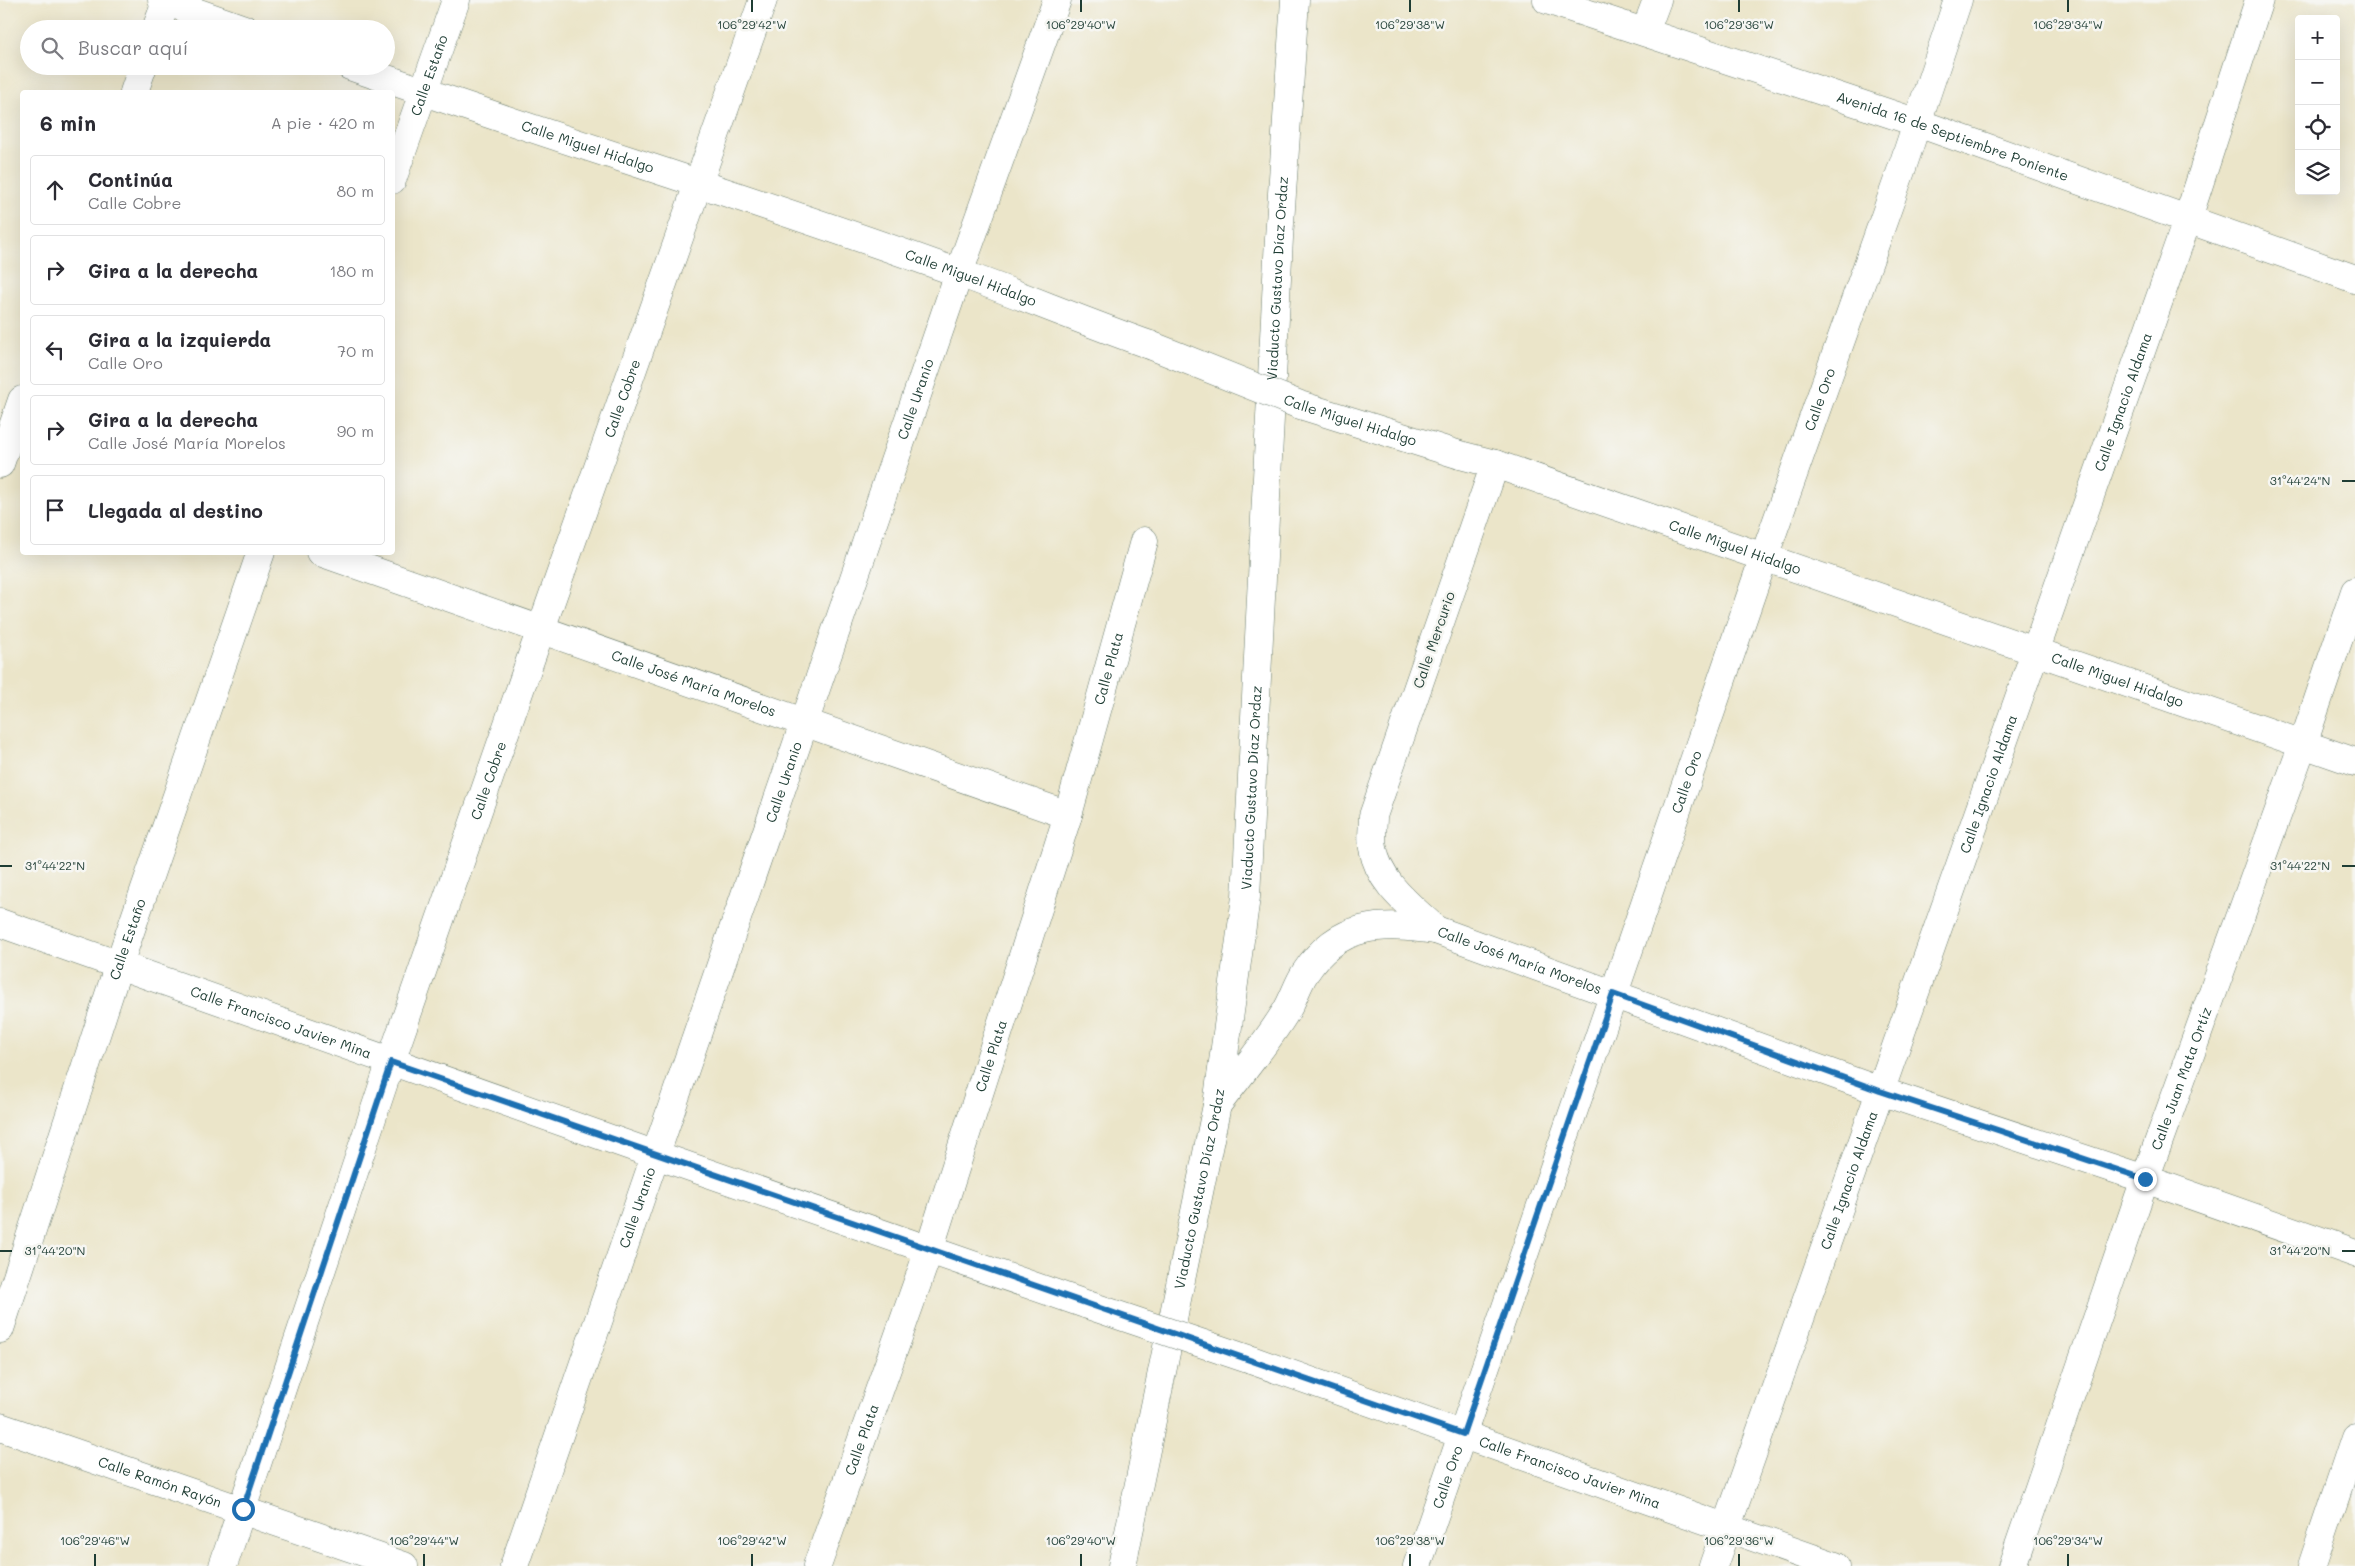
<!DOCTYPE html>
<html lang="es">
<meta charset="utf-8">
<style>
body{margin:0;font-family:Mali,sans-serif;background:#f7f7f7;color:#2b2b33}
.controls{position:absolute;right:15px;top:15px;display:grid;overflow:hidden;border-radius:5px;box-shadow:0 5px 20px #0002}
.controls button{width:45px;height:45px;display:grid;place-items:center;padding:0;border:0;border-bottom:1px solid #e1e1e2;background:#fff;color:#2b2b33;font:25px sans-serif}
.stop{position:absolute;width:15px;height:15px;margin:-11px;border:4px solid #1f6fb2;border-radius:50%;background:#fff}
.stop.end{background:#1f6fb2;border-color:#fff;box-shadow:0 1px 5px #0008}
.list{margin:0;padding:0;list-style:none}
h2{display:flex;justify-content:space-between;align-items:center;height:65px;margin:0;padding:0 20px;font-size:21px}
h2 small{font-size:16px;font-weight:400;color:#7c7c81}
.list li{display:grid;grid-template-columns:32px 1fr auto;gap:15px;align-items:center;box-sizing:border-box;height:70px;margin:0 10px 10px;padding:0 10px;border:1px solid #e1e1e2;border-radius:5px}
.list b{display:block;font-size:19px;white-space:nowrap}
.list p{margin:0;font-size:16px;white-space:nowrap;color:#7c7c81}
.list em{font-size:16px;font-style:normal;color:#7c7c81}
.icon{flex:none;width:28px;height:28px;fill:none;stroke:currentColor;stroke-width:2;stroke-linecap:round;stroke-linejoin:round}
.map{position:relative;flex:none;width:2355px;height:1566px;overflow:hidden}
.search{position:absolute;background:#fff;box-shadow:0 5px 20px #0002;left:20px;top:20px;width:375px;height:55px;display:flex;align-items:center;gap:12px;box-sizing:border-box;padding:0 18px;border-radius:28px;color:#7c7c81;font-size:19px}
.panel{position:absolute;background:#fff;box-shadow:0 5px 20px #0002;left:20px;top:90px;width:375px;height:465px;border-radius:5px}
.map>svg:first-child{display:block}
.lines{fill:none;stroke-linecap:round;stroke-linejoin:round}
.minor-casing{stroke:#667868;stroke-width:29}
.primary-casing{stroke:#667868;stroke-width:29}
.minor{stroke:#fff;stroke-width:28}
.primary{stroke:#fff;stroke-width:28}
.minor-bridge-casing{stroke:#667868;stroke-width:29;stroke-linecap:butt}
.primary-bridge-casing{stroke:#667868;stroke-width:29;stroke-linecap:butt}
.minor-bridge{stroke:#fff;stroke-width:28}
.primary-bridge{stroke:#fff;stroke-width:28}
.route{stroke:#1f6fb2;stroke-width:6}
.ticks{fill:none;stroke:#1f3d34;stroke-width:2}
.labels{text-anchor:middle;stroke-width:5;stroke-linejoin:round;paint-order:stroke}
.street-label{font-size:14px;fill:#1f3d34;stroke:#f6f6f2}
.ticks-label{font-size:12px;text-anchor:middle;fill:#1f3d34;stroke:#f6f6f2;stroke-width:5;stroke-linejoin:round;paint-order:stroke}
</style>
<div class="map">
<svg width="2355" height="1566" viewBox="0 0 2355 1566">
<rect width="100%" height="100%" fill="#f6f6f2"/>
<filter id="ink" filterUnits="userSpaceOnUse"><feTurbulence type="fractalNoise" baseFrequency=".02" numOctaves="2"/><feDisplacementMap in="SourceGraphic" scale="10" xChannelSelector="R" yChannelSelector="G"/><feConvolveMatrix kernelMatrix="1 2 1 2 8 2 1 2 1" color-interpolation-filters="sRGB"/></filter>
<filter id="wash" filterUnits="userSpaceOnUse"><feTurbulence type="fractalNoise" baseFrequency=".0096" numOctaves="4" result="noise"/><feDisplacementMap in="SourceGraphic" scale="20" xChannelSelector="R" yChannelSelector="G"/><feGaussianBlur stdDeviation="1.12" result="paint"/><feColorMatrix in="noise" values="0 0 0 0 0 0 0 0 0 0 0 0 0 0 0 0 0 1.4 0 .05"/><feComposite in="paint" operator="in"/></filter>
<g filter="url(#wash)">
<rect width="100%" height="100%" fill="#ebe5c9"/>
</g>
<g filter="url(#ink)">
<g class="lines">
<g class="minor-casing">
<g id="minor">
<path d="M156,29L167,0"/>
<path d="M1645,32L1657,0"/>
<path d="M134,92L143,66"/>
<path id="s1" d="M392,180L456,0"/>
<path d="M0,464L22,400"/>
<path id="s2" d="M1495,464L1373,816C1373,826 1371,838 1373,848C1379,884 1411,906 1436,930L1880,1091L2145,1179L2355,1253"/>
<path id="s3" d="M320,552L1068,815"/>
<path id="s4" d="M0,923L656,1155L1088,1305"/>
<path d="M1217,1105C1240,1075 1265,1045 1285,1013C1293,1001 1297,985 1305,973C1339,921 1382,923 1436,930"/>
<path id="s5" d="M0,1329L119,964L261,552"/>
<path id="s6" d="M1251,1360L1835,1566"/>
<path id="s7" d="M0,1427L404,1566"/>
<path id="s8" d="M223,1566L391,1061L541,629L763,0"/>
<path id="s9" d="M514,1566L959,273L1057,0"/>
<path id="s10" d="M817,1566L929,1250L1068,815L1144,541"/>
<path id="s11" d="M1417,1566L1764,557L1902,168L1958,0"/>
<path id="s12" d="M1713,1566L2188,218L2259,0"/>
<path id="s13" d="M2012,1566L2145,1179L2303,744L2355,591"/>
<path d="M2312,1566L2355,1438"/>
</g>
</g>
<g class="primary-casing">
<g id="primary">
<path d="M162,0L244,29"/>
<path id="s14" d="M1547,0L1918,123L2355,279"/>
<path id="s15" d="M350,66C552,138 757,199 959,273C1023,296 1085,322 1150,345"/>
<path id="s16" d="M1460,455L1495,464L2355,762"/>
<path id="s17" d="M1122,1566L1217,1105L1246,897L1279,238L1295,0"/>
</g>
</g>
<use href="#minor" class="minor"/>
<use href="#primary" class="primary"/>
<g class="minor-bridge-casing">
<path id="minor-bridge" d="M1088,1305L1251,1360"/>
</g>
<g class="primary-bridge-casing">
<g id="primary-bridge">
<path id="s18" d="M1150,345L1300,405L1460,455"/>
</g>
</g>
<use href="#minor-bridge" class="minor-bridge"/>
<use href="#primary-bridge" class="primary-bridge"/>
</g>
</g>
<g class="lines" filter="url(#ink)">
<path class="route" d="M243,1509L391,1062L1463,1434L1613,994L1880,1091L2145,1179"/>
</g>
<path class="ticks" d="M752,0V12M1081,0V12M1410,0V12M1739,0V12M2068,0V12M2342,481H2355M0,866H12M2342,866H2355M0,1251H12M2342,1251H2355M95,1554V1566M424,1554V1566M752,1554V1566M1081,1554V1566M1410,1554V1566M1739,1554V1566M2068,1554V1566"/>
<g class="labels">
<g class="street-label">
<text dy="5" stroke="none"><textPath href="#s1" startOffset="111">Calle Estaño</textPath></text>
<text dy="5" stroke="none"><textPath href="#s14" startOffset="428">Avenida 16 de Septiembre Poniente</textPath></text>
<text dy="5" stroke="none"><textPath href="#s15" startOffset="251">Calle Miguel Hidalgo</textPath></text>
<text dy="5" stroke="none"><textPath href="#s15" startOffset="656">Calle Miguel Hidalgo</textPath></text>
<text dy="5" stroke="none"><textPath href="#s17" startOffset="1300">Viaducto Gustavo Díaz Ordaz</textPath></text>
<text dy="5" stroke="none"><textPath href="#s8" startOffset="1234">Calle Cobre</textPath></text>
<text dy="5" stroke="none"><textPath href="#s9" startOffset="1234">Calle Uranio</textPath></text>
<text dy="5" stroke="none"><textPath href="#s11" startOffset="1234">Calle Oro</textPath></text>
<text dy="5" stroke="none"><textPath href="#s12" startOffset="1234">Calle Ignacio Aldama</textPath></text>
<text dy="5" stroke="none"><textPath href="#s18" startOffset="214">Calle Miguel Hidalgo</textPath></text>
<text dy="5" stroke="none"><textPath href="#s16" startOffset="290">Calle Miguel Hidalgo</textPath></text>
<text transform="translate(1434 640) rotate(-71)" y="5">Calle Mercurio</text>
<text dy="5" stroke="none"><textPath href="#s10" startOffset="944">Calle Plata</textPath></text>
<text dy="5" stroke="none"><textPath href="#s16" startOffset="695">Calle Miguel Hidalgo</textPath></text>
<text dy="5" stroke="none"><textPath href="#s3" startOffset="396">Calle José María Morelos</textPath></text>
<text dy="5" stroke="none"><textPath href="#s8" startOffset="829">Calle Cobre</textPath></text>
<text dy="5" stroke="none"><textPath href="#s9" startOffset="829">Calle Uranio</textPath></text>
<text dy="5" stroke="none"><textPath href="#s11" startOffset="829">Calle Oro</textPath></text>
<text dy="5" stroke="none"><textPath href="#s12" startOffset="829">Calle Ignacio Aldama</textPath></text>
<text dy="5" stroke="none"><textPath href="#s17" startOffset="790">Viaducto Gustavo Díaz Ordaz</textPath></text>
<text dy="5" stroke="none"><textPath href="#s5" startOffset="410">Calle Estaño</textPath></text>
<text dy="5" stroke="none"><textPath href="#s2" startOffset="599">Calle José María Morelos</textPath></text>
<text dy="5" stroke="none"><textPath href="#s4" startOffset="298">Calle Francisco Javier Mina</textPath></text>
<text dy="5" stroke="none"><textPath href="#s10" startOffset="539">Calle Plata</textPath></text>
<text dy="5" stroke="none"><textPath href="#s13" startOffset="516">Calle Juan Mata Ortíz</textPath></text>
<text dy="5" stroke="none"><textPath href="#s12" startOffset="409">Calle Ignacio Aldama</textPath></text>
<text dy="5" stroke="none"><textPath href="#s17" startOffset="385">Viaducto Gustavo Díaz Ordaz</textPath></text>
<text dy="5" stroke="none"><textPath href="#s9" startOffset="379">Calle Uranio</textPath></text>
<text dy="5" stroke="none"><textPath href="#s10" startOffset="134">Calle Plata</textPath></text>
<text dy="5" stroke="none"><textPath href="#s6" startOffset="338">Calle Francisco Javier Mina</textPath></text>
<text dy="5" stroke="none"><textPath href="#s11" startOffset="94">Calle Oro</textPath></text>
<text dy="5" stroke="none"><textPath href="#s7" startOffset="169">Calle Ramón Rayón</textPath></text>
</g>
</g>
<g class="ticks-label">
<text x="752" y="29">106°29'42"W</text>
<text x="1081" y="29">106°29'40"W</text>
<text x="1410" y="29">106°29'38"W</text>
<text x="1739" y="29">106°29'36"W</text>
<text x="2068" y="29">106°29'34"W</text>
<text x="2300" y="485">31°44'24"N</text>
<text x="55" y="870">31°44'22"N</text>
<text x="2300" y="870">31°44'22"N</text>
<text x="55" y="1255">31°44'20"N</text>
<text x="2300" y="1255">31°44'20"N</text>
<text x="95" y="1545">106°29'46"W</text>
<text x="424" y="1545">106°29'44"W</text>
<text x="752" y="1545">106°29'42"W</text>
<text x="1081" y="1545">106°29'40"W</text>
<text x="1410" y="1545">106°29'38"W</text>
<text x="1739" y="1545">106°29'36"W</text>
<text x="2068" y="1545">106°29'34"W</text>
</g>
</svg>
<div class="controls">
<button>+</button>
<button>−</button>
<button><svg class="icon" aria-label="locate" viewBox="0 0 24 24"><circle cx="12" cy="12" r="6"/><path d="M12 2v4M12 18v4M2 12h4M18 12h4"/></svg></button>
<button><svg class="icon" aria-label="layers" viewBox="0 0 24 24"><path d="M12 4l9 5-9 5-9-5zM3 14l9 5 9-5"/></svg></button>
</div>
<div class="stop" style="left:243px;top:1509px"></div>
<div class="stop end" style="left:2145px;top:1179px"></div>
<div class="search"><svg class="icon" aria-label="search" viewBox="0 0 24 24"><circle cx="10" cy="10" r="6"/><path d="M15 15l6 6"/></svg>Buscar aquí</div>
<section class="panel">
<h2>6 min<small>A pie · 420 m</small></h2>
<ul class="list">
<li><svg class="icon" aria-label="ahead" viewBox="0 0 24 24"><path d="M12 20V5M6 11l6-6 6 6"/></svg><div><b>Continúa</b><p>Calle Cobre</p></div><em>80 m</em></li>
<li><svg class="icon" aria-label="right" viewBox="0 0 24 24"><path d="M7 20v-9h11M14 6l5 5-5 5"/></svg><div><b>Gira a la derecha</b></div><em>180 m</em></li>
<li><svg class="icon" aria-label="left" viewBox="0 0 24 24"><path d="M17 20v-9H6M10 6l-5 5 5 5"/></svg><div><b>Gira a la izquierda</b><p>Calle Oro</p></div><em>70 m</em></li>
<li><svg class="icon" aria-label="right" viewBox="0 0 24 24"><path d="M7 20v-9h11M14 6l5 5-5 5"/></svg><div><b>Gira a la derecha</b><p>Calle José María Morelos</p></div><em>90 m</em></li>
<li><svg class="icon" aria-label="arrive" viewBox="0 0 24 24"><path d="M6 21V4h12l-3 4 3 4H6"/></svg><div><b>Llegada al destino</b></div></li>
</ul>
</section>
</div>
